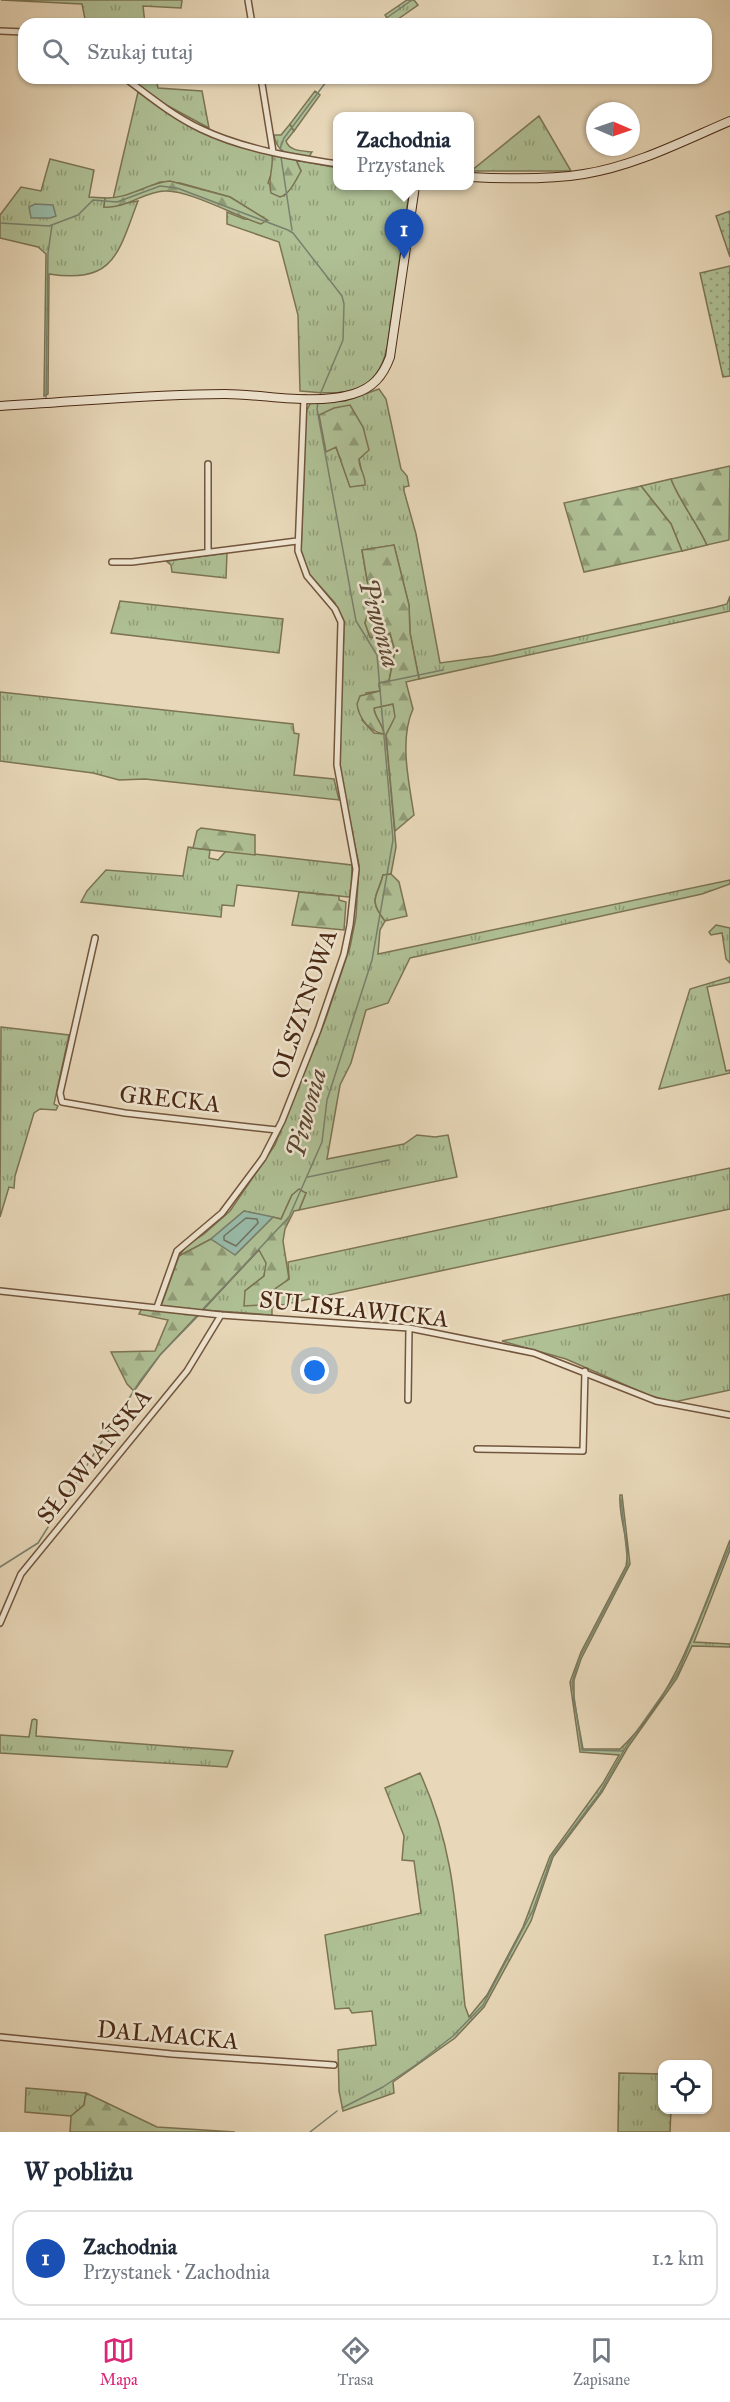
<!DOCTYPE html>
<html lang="pl">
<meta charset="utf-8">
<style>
body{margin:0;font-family:"IM FELL Great Primer",serif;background:#f2f2f3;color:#1f2937}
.controls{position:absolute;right:18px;bottom:18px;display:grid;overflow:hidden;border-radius:12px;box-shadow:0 2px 4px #0004}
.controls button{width:54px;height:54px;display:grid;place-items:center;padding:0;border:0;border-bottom:2px solid #e0e1e3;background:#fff;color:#1f2937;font:30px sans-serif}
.compass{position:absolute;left:586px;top:102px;width:54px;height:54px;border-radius:50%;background:#fff;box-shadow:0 2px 4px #0004;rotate:92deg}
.you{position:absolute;left:315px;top:1371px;width:21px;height:21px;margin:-15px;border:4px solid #fff;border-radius:50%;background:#1a73e8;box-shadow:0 0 0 9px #1a73e833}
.badge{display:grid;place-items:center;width:39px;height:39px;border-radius:50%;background:#db2777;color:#fff;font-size:20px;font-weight:700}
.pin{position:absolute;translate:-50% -50px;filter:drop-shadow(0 2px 3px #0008)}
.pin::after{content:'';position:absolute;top:32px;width:21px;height:18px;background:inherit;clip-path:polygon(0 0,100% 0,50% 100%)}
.popup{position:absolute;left:333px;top:112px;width:141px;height:78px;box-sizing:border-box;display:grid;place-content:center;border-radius:12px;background:#fff;filter:drop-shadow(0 2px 4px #0005);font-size:20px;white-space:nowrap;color:#747a83}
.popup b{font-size:22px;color:#1f2937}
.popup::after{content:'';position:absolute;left:50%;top:100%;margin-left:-12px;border:12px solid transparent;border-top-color:#fff}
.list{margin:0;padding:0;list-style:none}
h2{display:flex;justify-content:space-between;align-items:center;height:78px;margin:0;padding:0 24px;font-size:26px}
h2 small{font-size:20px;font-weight:400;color:#747a83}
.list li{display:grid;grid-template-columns:39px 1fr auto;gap:18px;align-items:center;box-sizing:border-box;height:96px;margin:0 12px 12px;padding:0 12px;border:2px solid #e0e1e3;border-radius:18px}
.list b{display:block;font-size:22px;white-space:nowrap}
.list p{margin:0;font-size:20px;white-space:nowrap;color:#747a83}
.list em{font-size:20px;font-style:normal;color:#747a83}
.icon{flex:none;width:33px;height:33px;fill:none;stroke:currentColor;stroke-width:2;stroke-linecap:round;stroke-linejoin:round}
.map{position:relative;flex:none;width:730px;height:2132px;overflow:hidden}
.search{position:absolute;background:#fff;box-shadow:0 2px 4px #0004;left:18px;right:18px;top:18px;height:66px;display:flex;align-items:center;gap:15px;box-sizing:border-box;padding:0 21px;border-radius:18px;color:#747a83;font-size:22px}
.sheet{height:186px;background:#fff}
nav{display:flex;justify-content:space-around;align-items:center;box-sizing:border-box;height:84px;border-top:2px solid #e0e1e3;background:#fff;font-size:16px;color:#747a83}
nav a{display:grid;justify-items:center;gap:3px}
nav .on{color:#db2777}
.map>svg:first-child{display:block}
.grass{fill:url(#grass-tufts);stroke:#7c7454;stroke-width:1.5;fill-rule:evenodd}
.forest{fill:url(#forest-firs);stroke:#7c7454;stroke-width:1.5}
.park{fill:url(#park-dots);stroke:#7c7454;stroke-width:1.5}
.water{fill:#98bbaa;stroke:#79816e;stroke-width:1.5}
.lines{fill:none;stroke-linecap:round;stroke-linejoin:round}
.shore{stroke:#71725f;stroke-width:1.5}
.stream{stroke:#79816e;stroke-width:1.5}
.street-casing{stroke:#72553d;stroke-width:8}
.secondary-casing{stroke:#4a2914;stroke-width:10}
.street{stroke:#f0e6d2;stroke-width:5}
.secondary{stroke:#f0e6d2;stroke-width:8}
.labels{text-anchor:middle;stroke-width:5;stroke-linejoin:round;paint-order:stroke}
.street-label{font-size:24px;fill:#4a2914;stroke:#f0e6d2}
.water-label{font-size:26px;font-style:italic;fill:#5a4632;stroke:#f0e6d2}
</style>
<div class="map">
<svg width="730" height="2132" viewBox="0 0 730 2132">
<defs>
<pattern id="grass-tufts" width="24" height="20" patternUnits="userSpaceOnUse" patternTransform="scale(1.5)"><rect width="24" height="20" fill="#afc095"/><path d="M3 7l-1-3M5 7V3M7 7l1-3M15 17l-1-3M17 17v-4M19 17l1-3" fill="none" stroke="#909c78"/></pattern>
<pattern id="forest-firs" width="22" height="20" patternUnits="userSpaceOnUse" patternTransform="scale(1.5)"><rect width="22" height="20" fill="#afc095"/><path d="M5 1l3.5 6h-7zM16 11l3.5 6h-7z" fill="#909c78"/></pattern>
<pattern id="park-dots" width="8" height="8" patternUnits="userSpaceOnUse" patternTransform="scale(1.5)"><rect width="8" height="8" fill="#afc095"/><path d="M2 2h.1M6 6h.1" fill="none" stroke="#909c78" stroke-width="1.8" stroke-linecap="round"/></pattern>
</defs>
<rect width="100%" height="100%" fill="#e8d8b9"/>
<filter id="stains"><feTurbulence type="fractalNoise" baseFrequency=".00333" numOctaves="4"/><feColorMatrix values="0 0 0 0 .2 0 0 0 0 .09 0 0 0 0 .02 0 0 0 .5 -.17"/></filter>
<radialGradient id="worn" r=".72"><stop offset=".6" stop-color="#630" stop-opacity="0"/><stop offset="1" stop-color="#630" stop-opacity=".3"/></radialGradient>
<path class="grass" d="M1,0H182L181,8L143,6L145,24H86L82,4Z
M407,0H414L418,5L391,24L385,15Z
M129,78H156L158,88L202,91L209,128L168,106Z
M138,92C180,123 221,143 272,154L274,166L268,183L284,196L301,171L296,160L338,168V186H410L387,348C376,397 343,395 300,391L298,315L279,242L227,224V212L244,219L267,220L230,197L180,183L160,182L129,196L113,199Z
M539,116L571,171H471Z
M290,124L294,131L286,141C289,151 302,151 312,152L309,157C290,154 277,155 274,135H281Z
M50,159L94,170L89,197L105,198L104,207L138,201C118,253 115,284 49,274L48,394L44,396L46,254L38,247L0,238V215L21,187L41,191Z
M379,389L386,399L401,469L407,476L409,486L404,487V491L416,534L440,663L492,656L716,607L727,604L730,596V611L419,679L410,633L409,605L394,545L362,550L371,603L365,623L370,637L390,633L395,651L389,681L379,685L380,691L366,693L362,720L374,733L383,734C384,724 374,718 374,708L393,704L396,717L386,735L396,847L391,874L383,875C378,897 367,898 385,921L380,930L378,954L730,880V884L702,894L410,958L388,1003L366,1010L351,1063L340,1085L327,1159L404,1144L417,1135L435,1137L448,1135L457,1177L299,1210L306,1193L292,1195L281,1219L244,1211L211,1239L179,1256L186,1246L204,1234L230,1211L275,1145L325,1021L350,947L356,917L359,865L339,767L344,625L335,603L309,574L301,551L306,412L311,402L345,401ZM336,447L363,454L359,459L362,473L350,486Z
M671,479C680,502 696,521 707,545L682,551L671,524L641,486Z
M227,553L226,578L172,572L171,565L166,561Z
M120,601L283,619L279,653L111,633Z
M0,692L293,724L294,733L299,734L294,775L334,779L339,800L145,779L119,780L93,773L0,761Z
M188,847L210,850L209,858L218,860L226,851L352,865L351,895L348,897L237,885L234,906L222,905L221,917L81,902L87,891L106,870L183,876Z
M716,925L730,928V963L726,959L722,933L711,935L709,932Z
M730,977V982L707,987L726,1071L730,1070V1073L659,1089L690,989Z
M1,1027L69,1035L54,1104L58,1106L56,1110L40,1109L34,1113L15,1176L14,1188L9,1187L0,1217Z
M730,1168V1209L272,1307V1315L203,1310L259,1249L267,1263L264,1276L245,1291L262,1305L276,1288L289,1279L288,1262Z
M730,1294V1390L674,1402L648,1395L566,1359L502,1341Z
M620,1495H622L630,1564L581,1659L574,1680V1700L583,1749H620C678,1694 701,1612 730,1540V1550L694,1642L730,1644V1647L692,1646L677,1678L628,1747L602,1792L553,1857L531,1921L484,2007L455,2038L393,2082L394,2093L343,2111L339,2091L338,2050L376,2045L372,2011L352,2013L349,2008L335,2009L325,1935L421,1913L414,1861L402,1860L404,1836L385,1788L420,1773C457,1854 456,1921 465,2006L469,2017L487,1995L523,1927L550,1856L603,1783L619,1755L580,1752L570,1682L581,1652L626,1566C631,1543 618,1519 620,1495Z
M34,1719L37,1720L36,1736L233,1751L227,1767L0,1753V1735L29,1737L32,1720Z
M619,2073L662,2074V2110H671L670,2132H618Z
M26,2088L86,2093L84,2105L71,2116L25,2112Z"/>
<path class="forest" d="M315,91L320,95L294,131L290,124Z
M272,154L296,160L301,171C296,180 290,194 280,197L271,193C267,179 274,169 272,154Z
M170,181L230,197L267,220L261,224C236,216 189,190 165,191C145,191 126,209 104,207L105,198C129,199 147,183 170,181Z
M350,405L363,427L369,450L359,459C359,470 366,475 365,485L350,487L336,447L326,452L319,415L334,408Z
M730,466L729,540L707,545C696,521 680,502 671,479Z
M641,486L671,524L682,551L584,572L564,503Z
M394,545L409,605L410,633L419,679L406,682L413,709C399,740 409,783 414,815L395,831L386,735L395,717L393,704L374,708C374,717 383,724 384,734C370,732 359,719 357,704L360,696L380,691L379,683L389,681L395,651L390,633L383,640L370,637L365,623L371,603L362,550Z
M201,828L255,835V855L193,848L197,831Z
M391,874L399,882L407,916L385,921C367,898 378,897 383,875Z
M299,892L339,896V900L346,902L344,930L292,925Z
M299,1189L306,1193L299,1210L294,1211L285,1229L283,1241L289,1279L276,1288L262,1305L244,1306L245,1291L264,1276L266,1263L259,1250L160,1355L134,1391L127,1384L111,1352L155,1351L168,1320L139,1314L142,1308L160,1309L179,1256L211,1239L236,1254L273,1217L281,1219L292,1195Z
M86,2093L157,2127L235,2132H70L71,2116L84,2105Z"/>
<path class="park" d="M730,211V257L716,216Z
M730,266V376L723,377L700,273Z"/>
<path class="water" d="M35,204L53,205L56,216L50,218H31L29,207Z
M244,1211L273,1217L235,1255L211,1239Z"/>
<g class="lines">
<path class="shore" d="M246,1218L257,1219L258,1223L236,1246L224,1240V1236Z"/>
<path class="stream" d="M378,24L412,0
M280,149L284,138L329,78
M281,157L292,230
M0,223L49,226L78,215L93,200L117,202L160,186L177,188L288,230L293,233L342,296L344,304L343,340L319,397
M46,398L48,253L52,225
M380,683L443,670
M308,1177L389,1160
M203,1309L289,1217L322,1142L327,1100L372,960L393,840L377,655L356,621L317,409L318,402
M621,1499L628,1565L579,1659L572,1683L582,1750L623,1751
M0,1567L38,1543L140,1381L160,1355L198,1316
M342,2108L383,2087L417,2064L453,2036L483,2005L533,1910L552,1856L599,1794L627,1745L678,1673L730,1545
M310,2132L337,2111"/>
<g class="street-casing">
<path id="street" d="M248,0L252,24
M0,31L24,32
M125,78C149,96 173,116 201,129C243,149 292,157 338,164
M261,78L273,152
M208,551V464
M112,562H132L297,541
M95,938L60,1093L62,1102L125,1113L277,1130
M0,1291L221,1315L409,1328L534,1353L656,1401L730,1415
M157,1307L177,1251L222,1213L263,1158L282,1121L318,1030L344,954L350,925L356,869L337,765L341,622L335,609L307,576L298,551L304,398
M408,1400L409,1328
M477,1449L583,1451L585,1371
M0,1623L21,1574L187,1371L221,1315
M0,2037L172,2054L334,2065"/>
</g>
<g class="secondary-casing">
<path id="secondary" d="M470,177C508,179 547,180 584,174C635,166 683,141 730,121
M0,406C75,402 150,394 225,394C266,394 313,406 353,394C373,388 383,376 390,357L415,186"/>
</g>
<use href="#street" class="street"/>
<use href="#secondary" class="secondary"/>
</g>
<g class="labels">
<g class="street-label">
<text transform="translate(304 1004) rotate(-71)" y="8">OLSZYNOWA</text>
<text transform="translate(170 1099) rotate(6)" y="8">GRECKA</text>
<text transform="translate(354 1309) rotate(6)" y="8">SULISŁAWICKA</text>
<text transform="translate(94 1456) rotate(-51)" y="8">SŁOWIAŃSKA</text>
<text transform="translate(168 2035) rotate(5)" y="8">DALMACKA</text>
</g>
<g class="water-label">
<text transform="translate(380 623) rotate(74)" y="9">Piwonia</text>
<text transform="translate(306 1113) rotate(-75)" y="9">Piwonia</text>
</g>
</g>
<rect width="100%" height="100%" filter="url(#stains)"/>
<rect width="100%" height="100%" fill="url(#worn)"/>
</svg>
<div class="controls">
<button><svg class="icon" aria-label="locate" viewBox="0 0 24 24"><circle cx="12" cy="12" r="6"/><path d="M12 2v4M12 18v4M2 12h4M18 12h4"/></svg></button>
</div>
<svg class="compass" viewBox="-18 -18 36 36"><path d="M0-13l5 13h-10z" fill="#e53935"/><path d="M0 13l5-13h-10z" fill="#747a83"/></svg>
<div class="you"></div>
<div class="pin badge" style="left:404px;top:259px;background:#1a4fb4">1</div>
<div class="popup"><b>Zachodnia</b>Przystanek</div>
<div class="search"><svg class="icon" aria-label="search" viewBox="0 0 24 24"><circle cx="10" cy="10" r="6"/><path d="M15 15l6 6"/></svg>Szukaj tutaj</div>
</div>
<section class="sheet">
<h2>W pobliżu<small></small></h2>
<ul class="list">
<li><span class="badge" style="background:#1a4fb4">1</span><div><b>Zachodnia</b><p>Przystanek · Zachodnia</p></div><em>1.2 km</em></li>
</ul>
</section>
<nav>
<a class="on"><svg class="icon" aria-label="map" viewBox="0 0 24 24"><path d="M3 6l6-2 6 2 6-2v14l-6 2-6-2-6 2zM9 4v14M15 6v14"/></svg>Mapa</a>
<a><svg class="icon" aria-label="directions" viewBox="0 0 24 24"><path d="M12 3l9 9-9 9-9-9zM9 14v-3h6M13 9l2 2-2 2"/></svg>Trasa</a>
<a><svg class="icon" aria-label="saved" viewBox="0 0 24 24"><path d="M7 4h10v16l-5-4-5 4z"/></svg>Zapisane</a>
</nav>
